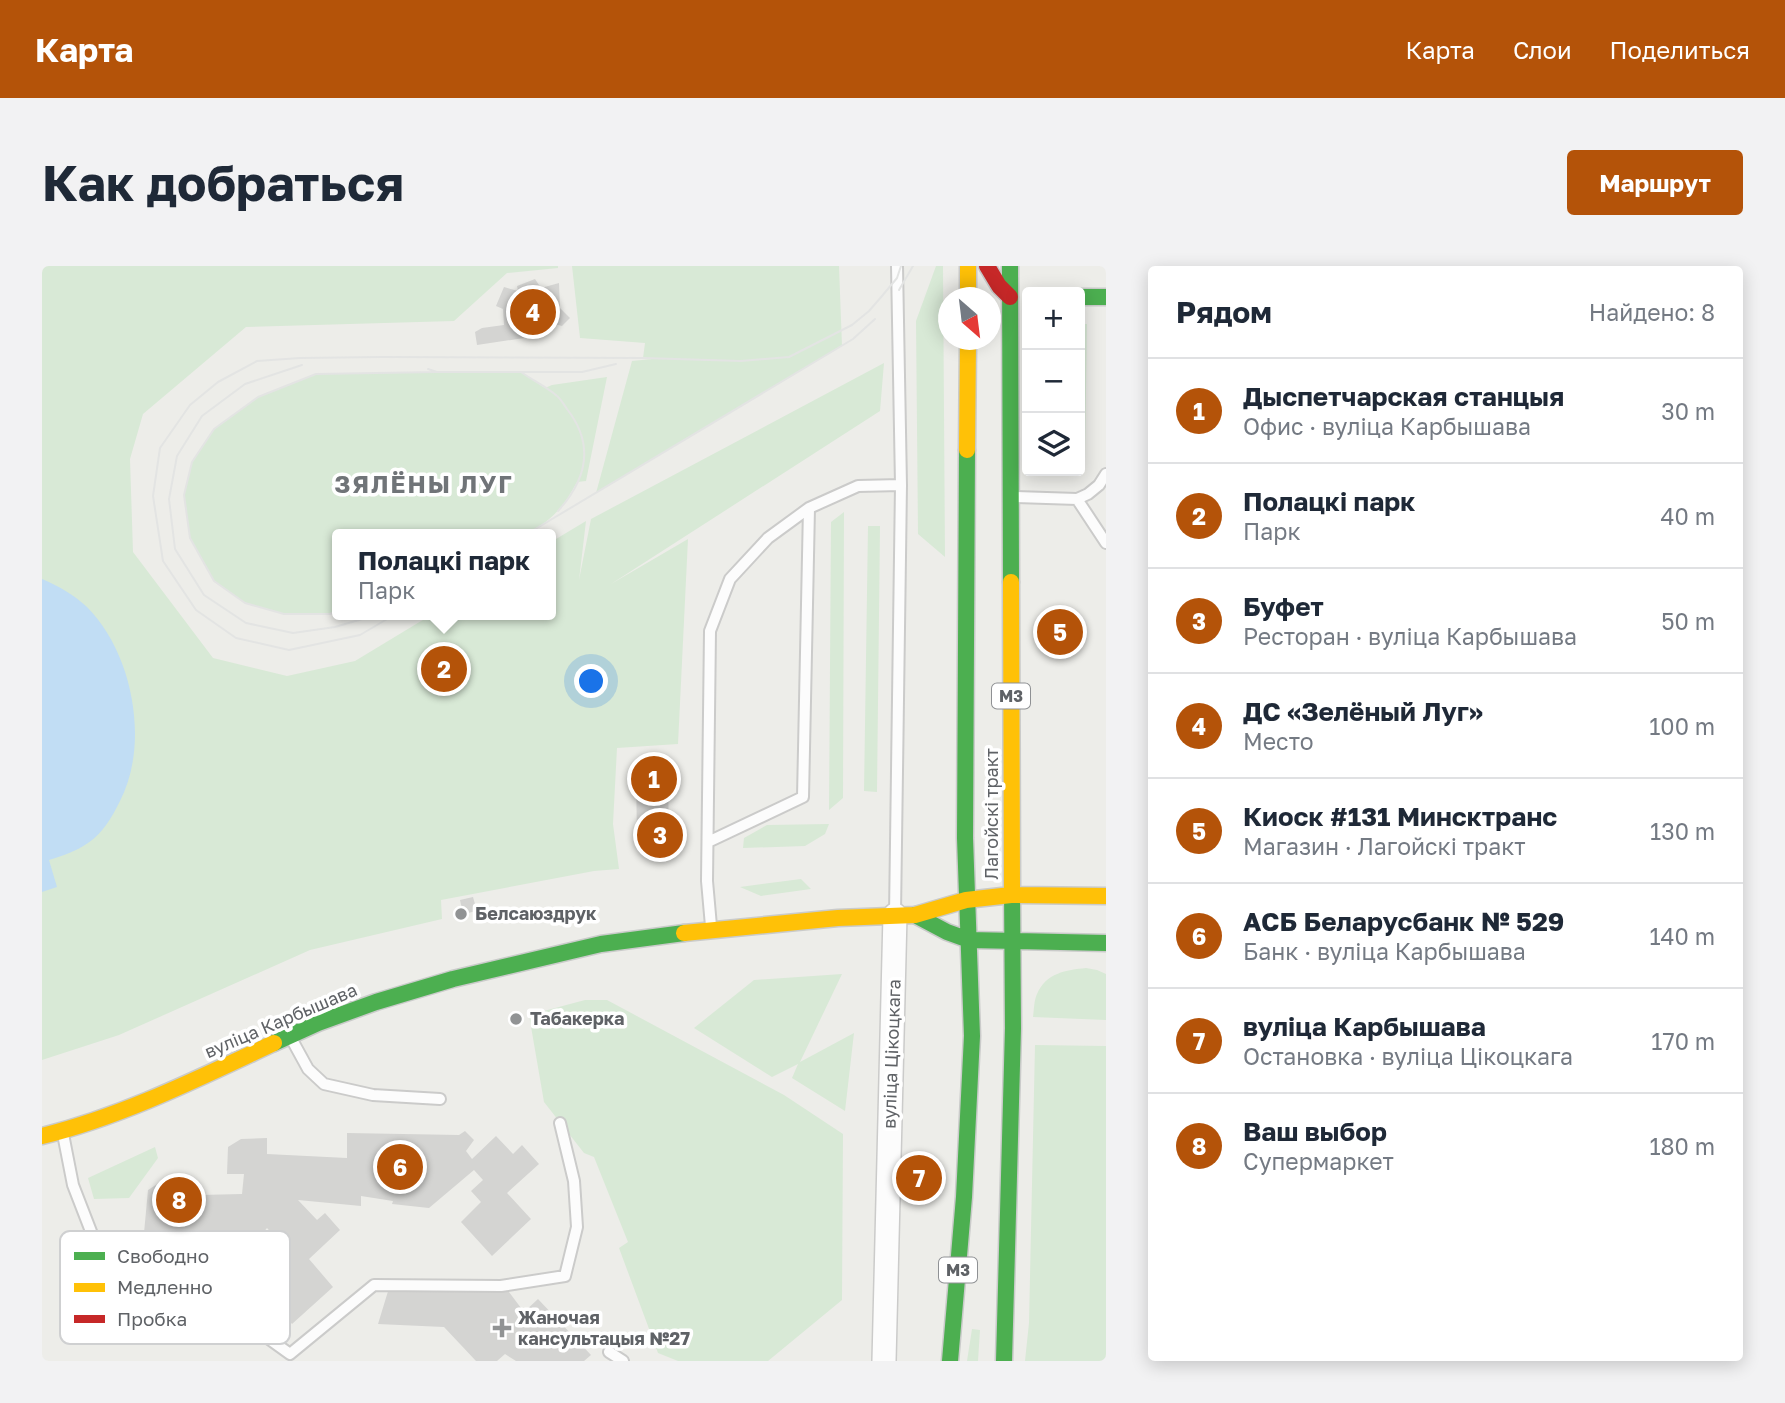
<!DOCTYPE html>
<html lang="ru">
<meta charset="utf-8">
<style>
body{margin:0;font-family:"Golos Text",sans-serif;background:#f2f2f3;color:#1f2937}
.controls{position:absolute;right:21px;top:21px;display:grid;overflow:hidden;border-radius:7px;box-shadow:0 4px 18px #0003}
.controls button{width:63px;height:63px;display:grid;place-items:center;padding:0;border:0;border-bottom:2px solid #e0e1e3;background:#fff;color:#1f2937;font:35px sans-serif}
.compass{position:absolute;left:896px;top:21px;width:63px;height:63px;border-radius:50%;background:#fff;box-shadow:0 4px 18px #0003;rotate:152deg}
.you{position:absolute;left:550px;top:416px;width:24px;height:24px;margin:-18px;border:5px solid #fff;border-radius:50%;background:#1a73e8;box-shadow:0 0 0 10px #1a73e833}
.badge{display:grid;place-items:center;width:46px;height:46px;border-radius:50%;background:#b45309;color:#fff;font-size:23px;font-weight:700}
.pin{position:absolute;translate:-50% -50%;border:4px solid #fff;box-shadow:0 2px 7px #0006}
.popup{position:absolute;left:290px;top:263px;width:224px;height:91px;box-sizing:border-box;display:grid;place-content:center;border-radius:7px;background:#fff;filter:drop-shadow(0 2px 5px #0005);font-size:23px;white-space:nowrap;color:#747a83}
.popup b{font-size:26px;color:#1f2937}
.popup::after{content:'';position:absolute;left:50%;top:100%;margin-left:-14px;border:14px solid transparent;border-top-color:#fff}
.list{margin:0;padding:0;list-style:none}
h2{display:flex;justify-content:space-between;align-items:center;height:91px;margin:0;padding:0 28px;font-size:30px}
h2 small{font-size:23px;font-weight:400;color:#747a83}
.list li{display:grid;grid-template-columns:46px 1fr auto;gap:21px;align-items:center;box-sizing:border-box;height:105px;padding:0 28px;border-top:2px solid #e0e1e3}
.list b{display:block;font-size:26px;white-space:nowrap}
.list p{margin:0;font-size:23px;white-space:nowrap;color:#747a83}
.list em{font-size:23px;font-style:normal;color:#747a83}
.icon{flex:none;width:38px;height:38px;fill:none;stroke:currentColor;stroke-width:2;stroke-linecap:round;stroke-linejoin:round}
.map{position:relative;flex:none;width:1064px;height:1095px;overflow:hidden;border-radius:7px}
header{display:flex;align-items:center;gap:42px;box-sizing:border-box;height:98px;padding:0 35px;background:#b45309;color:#fff}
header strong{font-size:33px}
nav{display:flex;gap:38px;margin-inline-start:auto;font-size:24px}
.intro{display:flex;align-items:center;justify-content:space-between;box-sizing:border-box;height:168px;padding:0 42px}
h1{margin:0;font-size:49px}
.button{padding:18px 32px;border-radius:7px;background:#b45309;color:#fff;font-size:24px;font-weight:700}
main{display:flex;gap:42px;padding:0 42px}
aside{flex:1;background:#fff;border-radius:7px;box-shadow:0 4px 18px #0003}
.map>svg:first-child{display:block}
.green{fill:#d8e9d6}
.water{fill:#c1ddf4}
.building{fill:#d4d4d2}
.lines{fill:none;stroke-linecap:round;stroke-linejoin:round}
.lane-casing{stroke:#cbcbca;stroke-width:14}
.street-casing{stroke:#cbcbca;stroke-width:26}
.fast-casing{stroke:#cacbca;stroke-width:19}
.slow-casing{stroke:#cacbca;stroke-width:19}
.jam-casing{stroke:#cacbca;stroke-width:19}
.lane{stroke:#fcfcfc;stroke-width:10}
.street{stroke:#fcfcfc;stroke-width:23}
.fast{stroke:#4caf50;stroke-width:16}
.slow{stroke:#ffc107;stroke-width:16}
.jam{stroke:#c62828;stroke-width:16}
.tram{stroke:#e3e4e3;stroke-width:2}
.poi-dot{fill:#919394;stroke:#fff;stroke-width:2.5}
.labels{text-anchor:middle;stroke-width:7;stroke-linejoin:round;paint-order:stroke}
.shield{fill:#fff;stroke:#8f9194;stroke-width:2}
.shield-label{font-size:16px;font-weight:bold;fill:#5f6266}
.street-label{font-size:18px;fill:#5f6266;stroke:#fff}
.poi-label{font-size:18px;font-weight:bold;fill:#5f6266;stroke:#fff;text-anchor:start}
.district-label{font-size:24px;font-weight:bold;letter-spacing:2px;fill:#707478;stroke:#fff}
.key{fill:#fff;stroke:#cfd0d1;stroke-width:2}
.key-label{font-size:19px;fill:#5f6266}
</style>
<header>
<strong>Карта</strong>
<nav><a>Карта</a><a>Слои</a><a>Поделиться</a></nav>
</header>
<div class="intro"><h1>Как добраться</h1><a class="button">Маршрут</a></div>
<main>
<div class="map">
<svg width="1064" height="1095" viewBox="0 0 1064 1095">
<rect width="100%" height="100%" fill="#edede9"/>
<path class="green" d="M0,0H516V2L465,7L412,55L204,61L101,148L88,193L91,286L171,392L245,410L313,395L389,349H509V276L544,255L537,314L549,253L842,97L838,145L569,318L646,273L636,478L575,482L571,558L577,603L552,605L399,634L400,653L268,684L77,769L0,794Z
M530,0H797L800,80L554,227L590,95L610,93L601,92L603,77L538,72Z
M894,0H901L903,291L876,268L874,55Z
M1038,58H1045L1043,194L1038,195Z
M395,106H479L503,122L510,119L565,111L544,215L535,216C521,242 511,253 485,268H295V345L288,348H242L203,337L172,315L148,272L142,229L150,196L172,163L216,131L274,108Z
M802,246L801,532L787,544L789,256Z
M826,260H838L835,526L822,525Z
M787,558L783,568L763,580L701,582L702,572L725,559Z
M759,613L769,623L719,630L698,621Z
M1044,702L1055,704L1064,708V754L991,751C992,744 992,734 995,728C1004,707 1024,704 1044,702Z
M800,708L758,796L812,767L803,845L750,812L756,798L730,811L652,762L712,714Z
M543,734H565L742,829L801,868L800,1034L726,1095H636L616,1087L577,982L586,976L552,891L542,887L502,836L487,749Z
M993,779L1064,780V1095H983L987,1057Z
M113,881L116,892L87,932L52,933L46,912Z
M930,1063L938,1064L936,1095H925Z"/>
<path class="water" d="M0,313C17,320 32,329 45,341C91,387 108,477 78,535C70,551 61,567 46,577C35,585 20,590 7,594L15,621L0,626Z"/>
<path class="building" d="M493,13L499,22L517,17L518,42L528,52L520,60L505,56L497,50L481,62L482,72L435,79L433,66L440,62L462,59L461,43L454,40L462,21L476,25L475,20Z
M594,507H626L627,574H595Z
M431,631L435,645L421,648L418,634Z
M423,865L432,874L424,885L430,893L454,870L471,888L480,879L497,898L465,927L489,953L450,990L419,956L439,936L429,925L441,914L432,904L387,942L350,938L351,935L319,930V940L256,934L275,954L283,947L298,964L267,993L291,1021L250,1058L217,1021L239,1002L231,994L244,983L225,962L203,988L200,1017L185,1013L187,993L120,991L102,967L106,924L123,913L158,917V929L200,928L202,908H185L186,881L199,873L225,872V888L305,892V867L417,869Z
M347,1022L467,1026L482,1046L496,1033L549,1089L542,1095H474L463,1088L455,1095H434L402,1061L336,1058Z"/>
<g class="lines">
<g class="lane-casing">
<path id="lane" d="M974,231L1035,233L1046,228L1057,219L1064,208
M1035,233L1064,277
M666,576L761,531L767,242
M853,648L859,219L855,0
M669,660L665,615L668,365L688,313L726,272L767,242L816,220L859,219
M249,772L266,803L282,818L331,829L398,833
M21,868L31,919L62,999L89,1032L191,1047L248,1088L332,1019L459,1020L523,1010L535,961L532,915L518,857
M567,1086L581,1095"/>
</g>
<g class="street-casing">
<path id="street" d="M842,1095L853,649"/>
</g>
<g class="fast-casing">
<path id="fast" d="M968,0L969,316
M1038,31H1064
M873,649L905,666L927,674L1064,677
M232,777L276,757L334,736L411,713L559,678L642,667
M908,1095L922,931L930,770L923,572L925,184
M962,1095L971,762L970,623"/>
</g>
<g class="slow-casing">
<path id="slow" d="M926,0V32
M925,184L926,74
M969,316L970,623
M642,667L796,652L873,649L924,634L969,629L1064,630
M0,870C81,850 157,812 232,777"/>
</g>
<g class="jam-casing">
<path id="jam" d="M945,0L957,20L968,31"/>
</g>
<use href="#lane" class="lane"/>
<use href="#street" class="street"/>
<use href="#fast" class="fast"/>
<use href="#slow" class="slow"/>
<use href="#jam" class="jam"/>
<path class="tram" d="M857,24L871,0
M260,99L203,118L160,150L135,190L127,233L133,283L162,329L204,357L251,367L293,361L334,349
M386,103L395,106H540L574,98
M479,106C490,114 505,121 515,130C519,133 522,139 525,143C553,179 545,213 516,245
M485,268L811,73L833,53
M295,345L288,348H242L203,337L172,315L148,272L142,229L150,196L172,163L216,131L274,108L395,106
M352,349L318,369L247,384L194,372L154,344L121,295L111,230L118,182L148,139L176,116L215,95L258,92L340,91L601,92L699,95L747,91L810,59L827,45L840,30L855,12L859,0"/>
</g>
<g class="poi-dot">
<circle cx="419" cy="648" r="7"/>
<circle cx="474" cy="753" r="7"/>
<path d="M456.5 1051.5h7v7h7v7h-7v7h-7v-7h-7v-7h7z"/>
</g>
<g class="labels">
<g class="shield">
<rect x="950" y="417.5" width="38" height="25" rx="5"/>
<rect x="897" y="991.5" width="38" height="25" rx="5"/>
</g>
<g class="shield-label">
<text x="969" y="436">М3</text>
<text x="916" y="1010">М3</text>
</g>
<g class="street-label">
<text transform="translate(950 548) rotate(-90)" y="6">Лагойскі тракт</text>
<text transform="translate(239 755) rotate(-23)" y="6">вуліца Карбышава</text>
<text transform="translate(850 788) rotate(-88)" y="6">вуліца Цікоцкага</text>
</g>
<g class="poi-label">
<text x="433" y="654">Белсаюздрук</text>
<text x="488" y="759">Табакерка</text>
<text x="476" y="1058">Жаночая<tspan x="476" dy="21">кансультацыя №27</tspan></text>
</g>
<g class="district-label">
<text x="382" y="227">ЗЯЛЁНЫ ЛУГ</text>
</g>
</g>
<rect x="18" y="965" width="230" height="113" rx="10" class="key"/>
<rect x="32" y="986" width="31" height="8" fill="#4caf50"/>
<rect x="32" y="1017" width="31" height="9" fill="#ffc107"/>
<rect x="32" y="1049" width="31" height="8" fill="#c62828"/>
<g class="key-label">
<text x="75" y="997">Свободно</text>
<text x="75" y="1028">Медленно</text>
<text x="75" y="1060">Пробка</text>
</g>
</svg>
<div class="controls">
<button>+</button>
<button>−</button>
<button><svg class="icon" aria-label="layers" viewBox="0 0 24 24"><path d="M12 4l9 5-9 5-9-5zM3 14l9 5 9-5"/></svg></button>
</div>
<svg class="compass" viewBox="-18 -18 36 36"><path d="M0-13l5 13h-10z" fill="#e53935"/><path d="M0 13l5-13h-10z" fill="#747a83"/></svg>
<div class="you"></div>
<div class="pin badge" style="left:612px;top:513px">1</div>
<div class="pin badge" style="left:402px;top:403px">2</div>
<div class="popup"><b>Полацкі парк</b>Парк</div>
<div class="pin badge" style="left:618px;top:569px">3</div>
<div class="pin badge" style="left:491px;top:46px">4</div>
<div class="pin badge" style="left:1018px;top:366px">5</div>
<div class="pin badge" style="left:358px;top:901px">6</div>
<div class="pin badge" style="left:877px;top:912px">7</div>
<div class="pin badge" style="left:137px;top:934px">8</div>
</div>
<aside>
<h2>Рядом<small>Найдено: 8</small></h2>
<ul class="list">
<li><span class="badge">1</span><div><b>Дыспетчарская станцыя</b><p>Офис · вуліца Карбышава</p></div><em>30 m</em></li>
<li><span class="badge">2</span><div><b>Полацкі парк</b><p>Парк</p></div><em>40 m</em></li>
<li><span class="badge">3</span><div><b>Буфет</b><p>Ресторан · вуліца Карбышава</p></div><em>50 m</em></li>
<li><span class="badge">4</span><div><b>ДС «Зелёный Луг»</b><p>Место</p></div><em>100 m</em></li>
<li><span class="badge">5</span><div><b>Киоск #131 Минсктранс</b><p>Магазин · Лагойскі тракт</p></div><em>130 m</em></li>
<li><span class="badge">6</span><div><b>АСБ Беларусбанк № 529</b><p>Банк · вуліца Карбышава</p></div><em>140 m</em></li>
<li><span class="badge">7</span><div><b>вуліца Карбышава</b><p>Остановка · вуліца Цікоцкага</p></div><em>170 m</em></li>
<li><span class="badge">8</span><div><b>Ваш выбор</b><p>Супермаркет</p></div><em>180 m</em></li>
</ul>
</aside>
</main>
